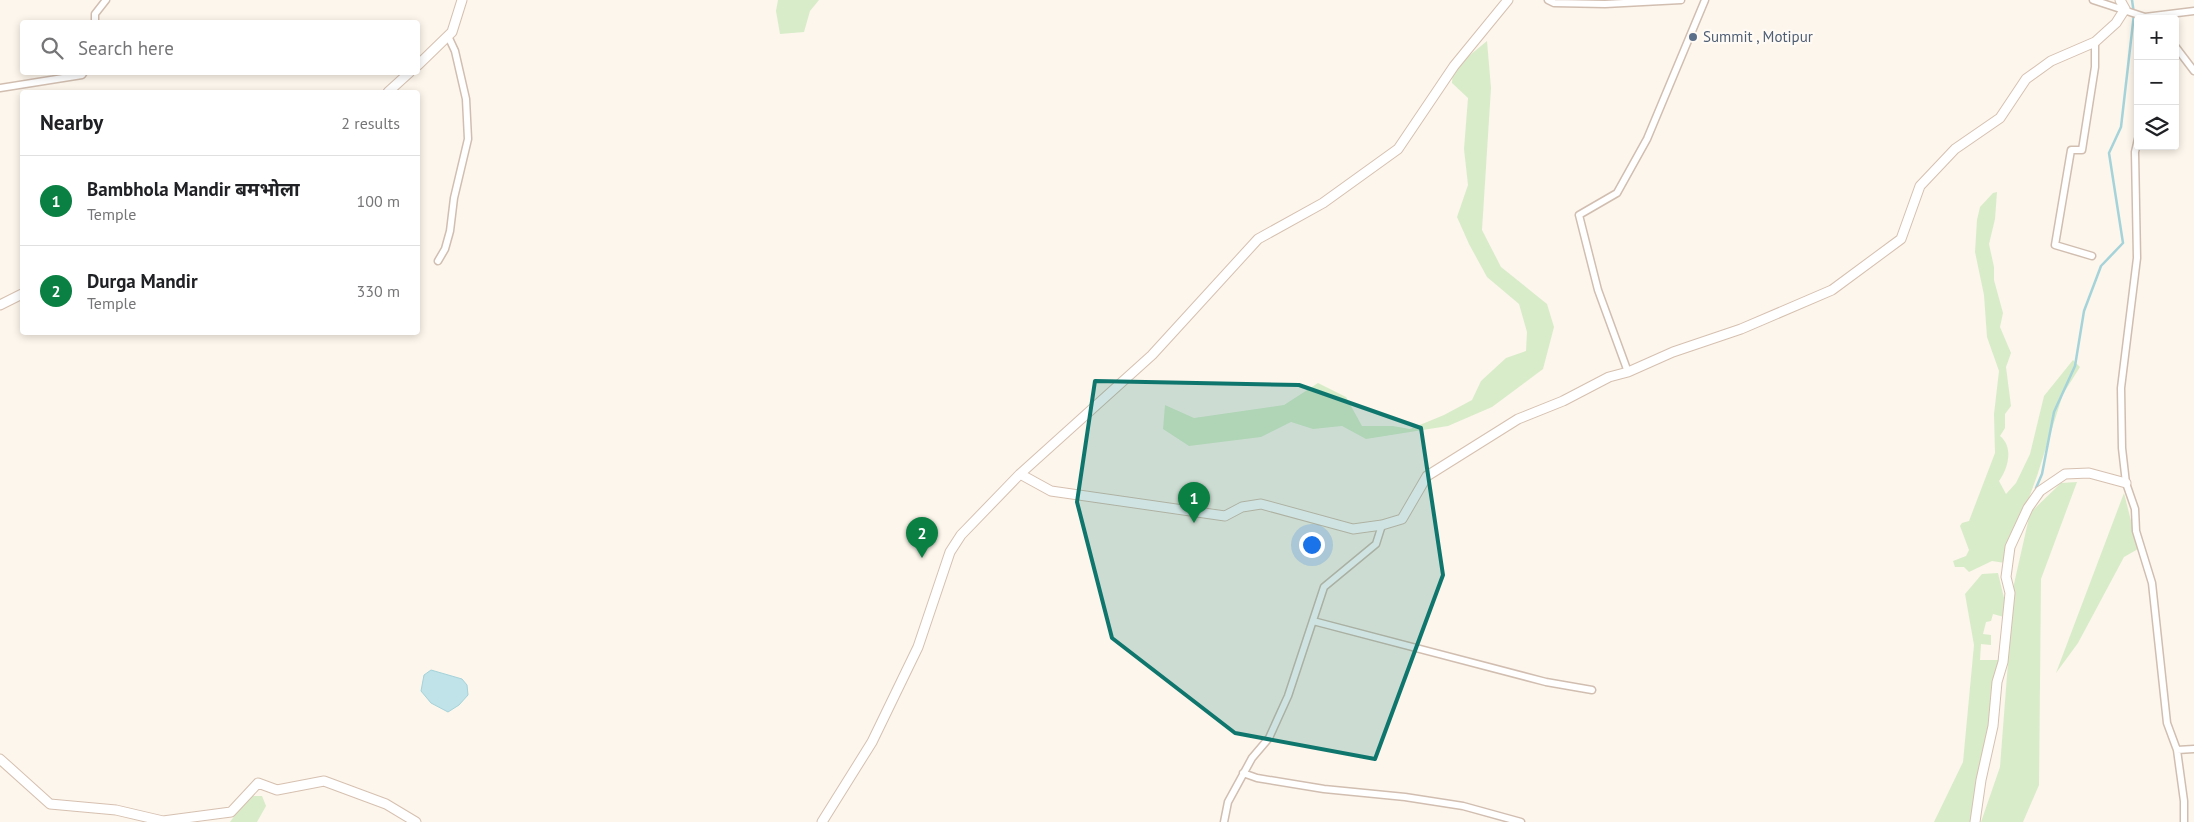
<!DOCTYPE html>
<meta charset="utf-8">
<style>
body{margin:0;font-family:"PT Sans","Noto Sans Devanagari",sans-serif;background:#f6f6f6;color:#202124}
.controls{position:absolute;right:15px;top:15px;display:grid;overflow:hidden;border-radius:5px;box-shadow:0 2px 8px #0003}
.controls button{width:45px;height:45px;display:grid;place-items:center;padding:0;border:0;border-bottom:1px solid #e0e0e0;background:#fff;color:#202124;font:25px sans-serif}
.you{position:absolute;left:1311px;top:544px;width:18px;height:18px;margin:-12px;border:4px solid #fff;border-radius:50%;background:#1a73e8;box-shadow:0 0 0 8px #1a73e833}
.badge{display:grid;place-items:center;width:32px;height:32px;border-radius:50%;background:#0b8043;color:#fff;font-size:16px;font-weight:700}
.pin{position:absolute;translate:-50% -41px;filter:drop-shadow(0 1px 2px #0008)}
.pin::after{content:'';position:absolute;top:26px;width:18px;height:15px;background:inherit;clip-path:polygon(0 0,100% 0,50% 100%)}
.list{margin:0;padding:0;list-style:none}
h2{display:flex;justify-content:space-between;align-items:center;height:65px;margin:0;padding:0 20px;font-size:21px}
h2 small{font-size:16px;font-weight:400;color:#757577}
.list li{display:grid;grid-template-columns:32px 1fr auto;gap:15px;align-items:center;box-sizing:border-box;height:90px;padding:0 20px;border-top:1px solid #e0e0e0}
.list b{display:block;font-size:19px;white-space:nowrap}
.list p{margin:0;font-size:16px;white-space:nowrap;color:#757577}
.list em{font-size:16px;font-style:normal;color:#757577}
.icon{flex:none;width:28px;height:28px;fill:none;stroke:currentColor;stroke-width:2;stroke-linecap:round;stroke-linejoin:round}
.map{position:relative;flex:none;width:2194px;height:822px;overflow:hidden}
.search{position:absolute;background:#fff;box-shadow:0 2px 8px #0003;left:20px;top:20px;width:400px;height:55px;display:flex;align-items:center;gap:12px;box-sizing:border-box;padding:0 18px;border-radius:5px;color:#757577;font-size:19px}
.panel{position:absolute;background:#fff;box-shadow:0 2px 8px #0003;left:20px;top:90px;width:400px;height:245px;border-radius:5px}
.map>svg:first-child{display:block}
.green{fill:#d8ecc9}
.water{fill:#bfe3e8;stroke:#a5d3da}
.lines{fill:none;stroke-linecap:round;stroke-linejoin:round}
.stream{stroke:#a5d3da;stroke-width:2.5}
.street-casing{stroke:#d1beb0;stroke-width:9}
.secondary-casing{stroke:#d6c0b0;stroke-width:11}
.street{stroke:#fff;stroke-width:6}
.secondary{stroke:#fff;stroke-width:9}
.marked{fill:#0f766e;fill-opacity:0.2;stroke:#0f766e;stroke-width:4;stroke-linejoin:round}
.service-dot{fill:#5c6f8a;stroke:#fffaf3;stroke-width:2}
.labels{text-anchor:middle;stroke-width:4.5;stroke-linejoin:round;paint-order:stroke}
.service-label{font-size:15px;fill:#4e5e75;stroke:#fffaf3;text-anchor:start}
</style>
<div class="map">
<svg width="2194" height="822" viewBox="0 0 2194 822">
<rect width="100%" height="100%" fill="#fdf6ec"/>
<path class="green" d="M778,0H819L810,11L804,32L780,34L776,11Z
M1487,41L1491,88L1482,230L1501,267L1547,304L1554,327L1543,369L1492,407L1448,426L1366,439L1342,426L1313,429L1291,422L1261,437L1189,446L1163,429L1165,405L1194,418L1284,405L1318,383L1346,397L1362,426H1393L1410,429L1444,415L1472,400L1481,381L1506,358L1526,351L1527,332L1519,304L1487,277L1469,244L1457,217L1468,185L1464,149L1468,98L1452,83L1453,69Z
M1997,192L1995,219L1989,244L1994,267V280L2003,313L2000,327L2011,353L2006,367L2011,406L2005,414V428L2000,436C2014,447 2008,469 1999,481L2006,494L2016,483L2030,454L2044,396L2073,360L2080,367L2063,394L2037,476L2005,563L1992,561L1969,572L1964,567H1955L1953,561L1966,556L1969,550L1960,526L1962,523L1969,521L1995,453L1994,414L1999,371L1987,337L1984,295L1975,252L1977,220L1980,207L1993,193Z
M2077,482L2041,579L2039,785L2023,822H1981L2000,767L2014,584L2030,513L2061,483Z
M2124,493L2138,549L2124,557L2078,643L2056,673Z
M1998,573L2005,602L2004,617L1993,614L1991,621L1986,622L1983,634L1991,635V645L1981,644L1980,660H2000L1971,822H1934L1963,762L1974,645L1965,594L1982,574Z
M249,796H262L266,806L257,822H230Z"/>
<path class="water" d="M431,670L462,679L467,685L468,695L459,705L448,712L431,703L421,691L424,675Z"/>
<g class="lines">
<path class="stream" d="M2036,488L2042,474L2054,412L2075,366L2084,311L2101,266L2123,243L2109,153L2121,127L2134,14L2132,0"/>
<g class="street-casing">
<path id="street" d="M1548,0L1554,3L1605,4L1681,0
M2093,0L2145,17L2194,11
M95,22V14L106,0
M2175,46L2194,71
M0,88L82,75L84,72
M2138,139L2135,152L2137,258L2121,388L2122,448L2126,483L2135,509L2136,531L2152,583L2167,723L2177,750L2184,801V822
M2092,256L2055,245L2071,150H2082L2095,67V42
M438,261L445,249L450,231L454,198L468,139L466,99L455,51L448,36
M1628,372L1598,290L1579,215L1617,193L1647,139L1705,0
M1313,621L1546,682L1592,690
M2177,750L2194,749
M1243,773L1257,778L1324,789L1405,797L1463,806L1521,822
M1224,822L1228,802L1252,758L1269,738L1288,696L1324,587L1376,544L1382,525"/>
</g>
<g class="secondary-casing">
<path id="secondary" d="M418,65L452,32L462,0
M388,92L410,72
M0,305L22,294
M1020,474L1051,491L1225,516L1242,507L1261,504L1353,529L1382,525L1402,519L1427,476L1518,419L1563,401L1609,377L1628,372L1673,352L1741,329L1832,290L1901,239L1920,186L1955,149L2000,118L2026,79L2051,61L2095,42L2116,23L2125,9L2120,0
M0,759L50,804L116,810L163,821L231,812L258,783L277,790L324,781L386,804L416,822
M822,822L872,742L918,647L950,552L961,535L1020,474L1152,355L1258,239L1323,203L1398,149L1454,66L1508,0
M1975,822L1981,780L1993,726L1997,682L2003,662L2010,593L2006,577L2010,547L2028,508L2040,491L2065,474L2089,473L2126,483"/>
</g>
<use href="#street" class="street"/>
<use href="#secondary" class="secondary"/>
</g>
<path class="marked" d="M1095,381L1299,385L1421,428L1443,575L1375,759L1235,733L1112,638L1077,502Z"/>
<circle class="service-dot" cx="1693" cy="37" r="5"/>
<g class="labels">
<g class="service-label">
<text x="1703" y="42">Summit , Motipur</text>
</g>
</g>
</svg>
<div class="controls">
<button>+</button>
<button>−</button>
<button><svg class="icon" aria-label="layers" viewBox="0 0 24 24"><path d="M12 4l9 5-9 5-9-5zM3 14l9 5 9-5"/></svg></button>
</div>
<div class="you"></div>
<div class="pin badge" style="left:1194px;top:523px">1</div>
<div class="pin badge" style="left:922px;top:558px">2</div>
<div class="search"><svg class="icon" aria-label="search" viewBox="0 0 24 24"><circle cx="10" cy="10" r="6"/><path d="M15 15l6 6"/></svg>Search here</div>
<section class="panel">
<h2>Nearby<small>2 results</small></h2>
<ul class="list">
<li><span class="badge">1</span><div><b>Bambhola Mandir बमभोला</b><p>Temple</p></div><em>100 m</em></li>
<li><span class="badge">2</span><div><b>Durga Mandir</b><p>Temple</p></div><em>330 m</em></li>
</ul>
</section>
</div>
